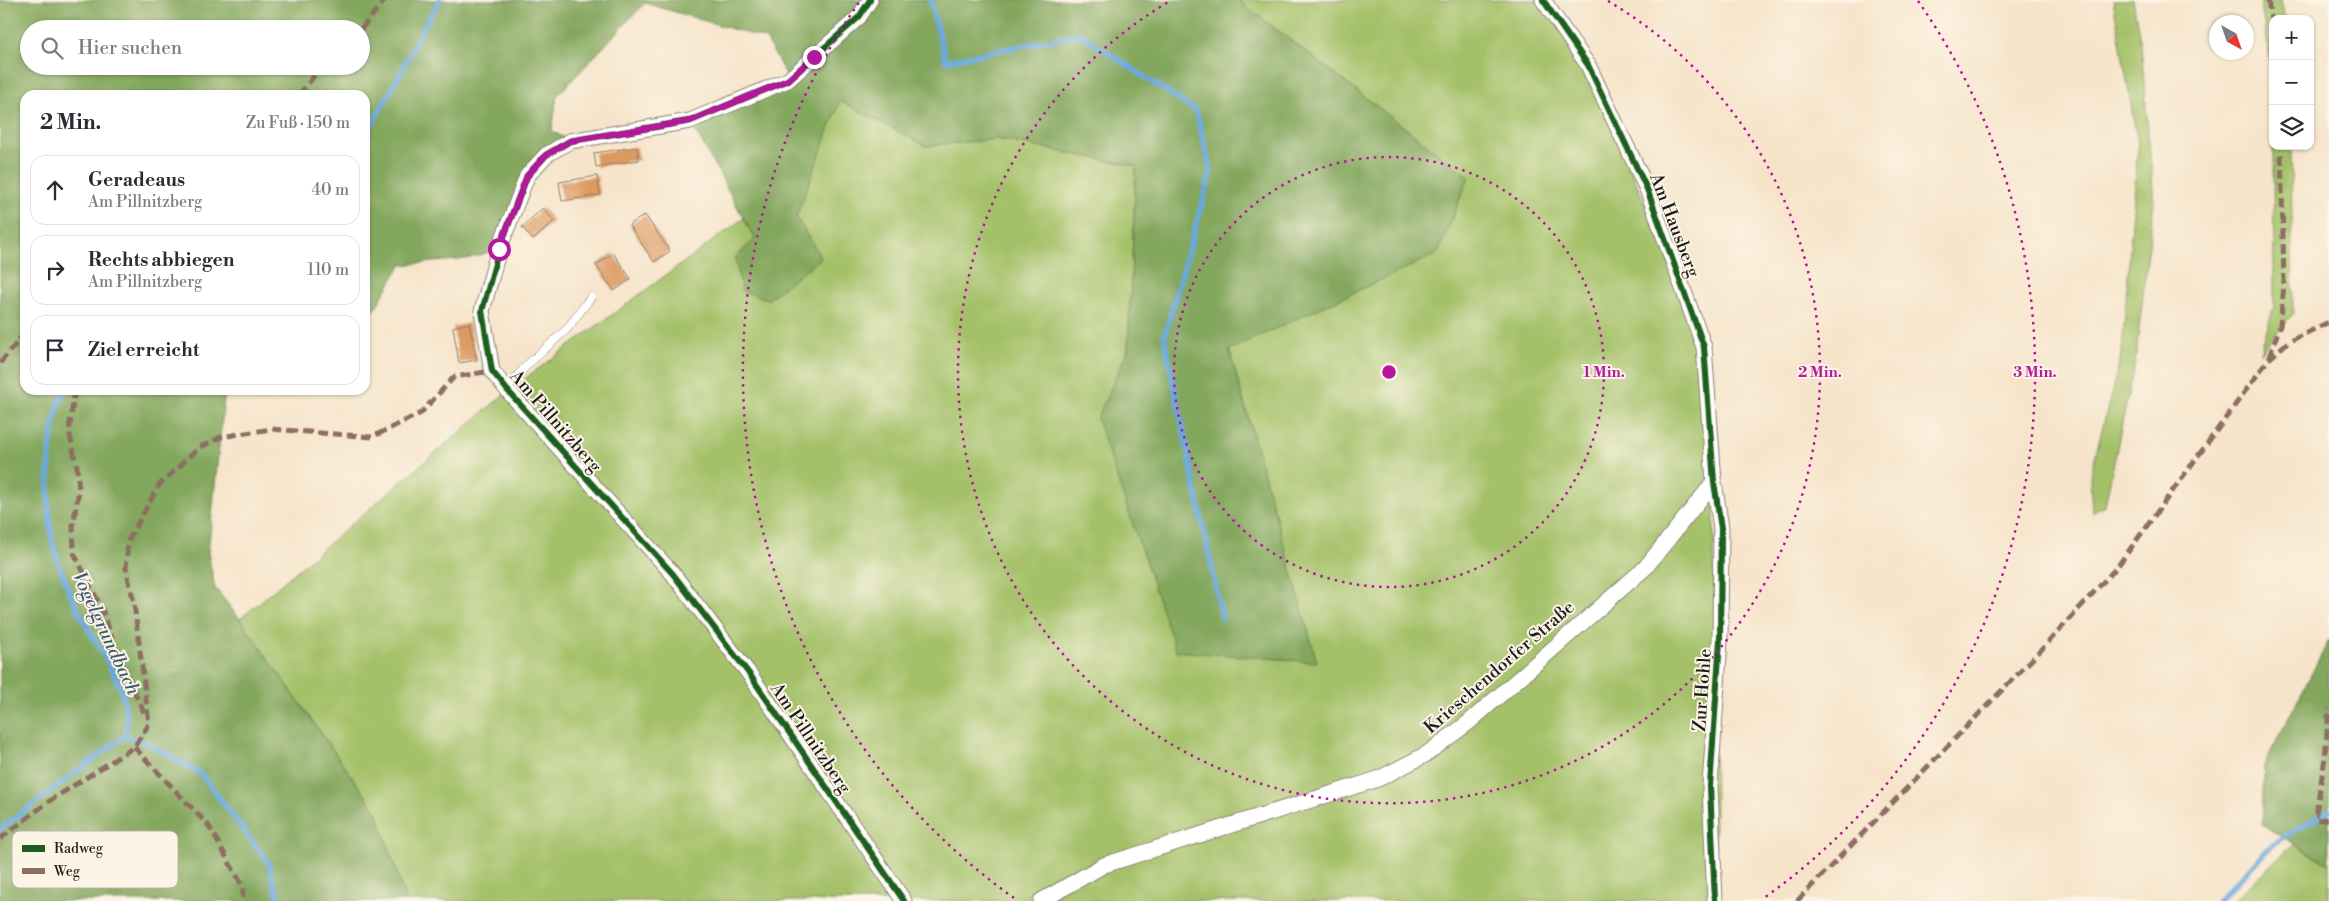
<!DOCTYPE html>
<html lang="de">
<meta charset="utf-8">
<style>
body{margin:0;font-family:"Libre Bodoni",serif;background:#f2f2f3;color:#2b2b33}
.controls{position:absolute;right:15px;top:15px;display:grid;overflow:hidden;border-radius:10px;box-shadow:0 1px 4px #0004}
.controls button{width:45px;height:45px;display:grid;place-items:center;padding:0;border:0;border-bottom:1px solid #e1e1e2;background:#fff;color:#2b2b33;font:25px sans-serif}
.compass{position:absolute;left:2209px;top:15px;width:45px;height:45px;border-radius:50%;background:#fff;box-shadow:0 1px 4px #0004;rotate:140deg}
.stop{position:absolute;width:15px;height:15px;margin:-11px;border:4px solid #b5179e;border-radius:50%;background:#fff}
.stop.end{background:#b5179e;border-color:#fff;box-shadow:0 1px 5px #0008}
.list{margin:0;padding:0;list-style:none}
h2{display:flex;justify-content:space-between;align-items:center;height:65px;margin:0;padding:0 20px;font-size:21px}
h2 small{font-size:16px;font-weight:400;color:#7c7c81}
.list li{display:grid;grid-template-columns:32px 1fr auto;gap:15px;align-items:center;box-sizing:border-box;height:70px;margin:0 10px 10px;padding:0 10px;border:1px solid #e1e1e2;border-radius:15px}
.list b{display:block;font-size:19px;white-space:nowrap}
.list p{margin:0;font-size:16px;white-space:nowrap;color:#7c7c81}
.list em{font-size:16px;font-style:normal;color:#7c7c81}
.icon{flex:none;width:28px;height:28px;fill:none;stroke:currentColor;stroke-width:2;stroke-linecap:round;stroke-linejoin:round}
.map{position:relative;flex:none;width:2329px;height:901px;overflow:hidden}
.search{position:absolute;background:#fff;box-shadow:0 1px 4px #0004;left:20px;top:20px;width:350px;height:55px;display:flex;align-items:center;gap:12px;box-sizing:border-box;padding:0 18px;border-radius:28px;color:#7c7c81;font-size:19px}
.panel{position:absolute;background:#fff;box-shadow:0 1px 4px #0004;left:20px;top:90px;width:350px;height:305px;border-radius:15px}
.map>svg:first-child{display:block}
.green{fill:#a4c169;stroke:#606e42}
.forest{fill:#83a75d;stroke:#50623c;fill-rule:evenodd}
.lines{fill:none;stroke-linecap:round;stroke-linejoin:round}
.stream{stroke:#6aa8dc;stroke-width:5.5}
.building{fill:#dc9960}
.service-casing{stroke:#898073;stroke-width:9}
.minor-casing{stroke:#898073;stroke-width:17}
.path{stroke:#898073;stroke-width:3;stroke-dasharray:4 4;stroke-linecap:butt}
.service{stroke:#fff;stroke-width:8}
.minor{stroke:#fff;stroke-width:15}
.quiet{stroke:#8d6e63;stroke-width:5;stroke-dasharray:10 5;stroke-linecap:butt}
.cycleway-casing{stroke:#fcf5e5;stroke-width:9}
.cycleway{stroke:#1b5e20;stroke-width:6}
.route{stroke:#b5179e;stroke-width:6}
.ring{fill:none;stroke:#b5179e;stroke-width:2.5;stroke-dasharray:2.5 5}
.labels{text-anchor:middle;stroke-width:4;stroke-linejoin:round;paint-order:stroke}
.street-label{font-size:18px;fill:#1c1c1c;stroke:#fcf5e5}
.water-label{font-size:19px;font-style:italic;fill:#3f5b72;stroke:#fcf5e5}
.key{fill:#fcf5e5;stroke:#b9b4a9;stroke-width:1}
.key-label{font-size:14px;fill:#1c1c1c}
.centre{fill:#b5179e;stroke:#fcf5e5;stroke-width:2.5}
.ring-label{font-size:15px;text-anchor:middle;font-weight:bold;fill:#b5179e;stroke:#fcf5e5;stroke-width:4;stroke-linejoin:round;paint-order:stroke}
</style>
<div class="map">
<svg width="2329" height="901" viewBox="0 0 2329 901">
<rect width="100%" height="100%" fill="#fcf5e5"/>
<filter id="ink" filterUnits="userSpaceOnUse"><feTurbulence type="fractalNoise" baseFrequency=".02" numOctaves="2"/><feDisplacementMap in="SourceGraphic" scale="10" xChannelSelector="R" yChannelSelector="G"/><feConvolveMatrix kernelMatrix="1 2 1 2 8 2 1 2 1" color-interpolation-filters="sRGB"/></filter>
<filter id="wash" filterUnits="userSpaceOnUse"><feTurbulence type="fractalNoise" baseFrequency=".0096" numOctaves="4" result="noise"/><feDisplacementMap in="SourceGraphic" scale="20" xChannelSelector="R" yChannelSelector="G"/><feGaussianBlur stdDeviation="1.12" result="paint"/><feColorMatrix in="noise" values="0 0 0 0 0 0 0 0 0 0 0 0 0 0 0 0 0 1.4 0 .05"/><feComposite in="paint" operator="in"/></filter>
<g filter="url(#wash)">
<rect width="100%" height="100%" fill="#f6e4ca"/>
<path class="green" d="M1238,0H1543L1588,65L1704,347L1714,482L1715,901H406L377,812L240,619L508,391L744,218L755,239L768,299L821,258L796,217L840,100L926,146L997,139L1136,166L1128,350L1097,419L1316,661L1229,349L1437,254L1469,177Z
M2113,0H2133L2141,45L2154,202L2135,362L2105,505L2092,512L2090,477L2122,351L2138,146Z
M2260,0H2281L2285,19H2273V76Z
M2273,146H2291L2293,314L2260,353L2274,306Z
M2294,844L2329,864V901H2233Z"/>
<path class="forest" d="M0,0H1238L1469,177L1437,254L1229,350L1317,662L1176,651L1097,419L1128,350L1136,166L997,139L926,146L840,101L796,217L821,258L768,299L742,291L735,258L755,239L690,121L788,79L766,39L645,3L557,96L552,131L570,141L527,176L499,249L467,259L401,265L370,317L365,320V95H25V390H225L208,553L215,588L240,619L377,812L406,901H0ZM29,29H361V66H29Z
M2329,640V864L2262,825L2264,765Z"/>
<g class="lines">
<path class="stream" d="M930,0L946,61L1080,34L1196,111L1211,172L1164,337L1222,618
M365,137L400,74L420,33L440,0
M125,736L147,743L201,774L268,862L279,901
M0,829L125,736C135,689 94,645 75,604C67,589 61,571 56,555C44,514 46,427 65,390
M2218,901L2274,843L2329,810"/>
</g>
<g id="blocks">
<path class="building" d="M637,147L639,160L596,167L594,153Z
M597,176L600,195L562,201L559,182Z
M543,208L554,221L533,240L522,227Z
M645,215L670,251L654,262L629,225Z
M613,253L631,279L614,291L596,265Z
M469,323L477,360L459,363L453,327Z"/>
</g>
</g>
<g filter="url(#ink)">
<use href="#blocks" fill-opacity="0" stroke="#898073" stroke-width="1"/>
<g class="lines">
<g class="service-casing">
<path id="service" d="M506,389L527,365L567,329L591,297"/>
</g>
<g class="minor-casing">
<path id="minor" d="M870,0L859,17L788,80L690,121L570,141L546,155L527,176L499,249L482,311L492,371L508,391L673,574L750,675L904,901
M1543,0L1588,65L1647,189L1704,347L1714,482L1721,528L1720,640L1710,786L1715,901
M1041,901L1104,865L1378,779L1425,755L1468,723L1645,568L1714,482"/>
</g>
<path class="path" d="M2316,813L2317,820"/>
<use href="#service" class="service"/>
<use href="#minor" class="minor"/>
<path class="quiet" d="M2268,0L2273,32
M361,29L385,0
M299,95L322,66
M2269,357L2280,326L2284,284L2281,146
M0,363L25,333
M77,390L74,395L69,431L77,467L79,490L73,525L74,553L102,609L119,657L144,713
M134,747L209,826L243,887V901
M2316,813L2325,758L2329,708
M2317,820L2329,819
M0,839L48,802L134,747L149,724L134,603L126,568L128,541L159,485L199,448L221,437L271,429L372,437L421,413L454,377L492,371
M1797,901L2041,650L2117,567L2268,360L2288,342L2329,322"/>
<g class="cycleway-casing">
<path id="cycleway" d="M870,0L859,17L788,80L690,121L570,141L546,155L527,176L499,249L482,311L492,371L508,391L673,574L750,675L904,901
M1543,0L1588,65L1647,189L1704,347L1714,482L1721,528L1720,640L1710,786L1715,901"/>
</g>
<use href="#cycleway" class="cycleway"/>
</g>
</g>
<g class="lines" filter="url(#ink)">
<path class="route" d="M499,249L527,176L546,155L570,141L690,121L788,80L814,57"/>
</g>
<g class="ring">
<circle cx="1389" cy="372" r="215"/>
<path d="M1608 1A431 431 0 1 1 1170 1"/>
<path d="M1014 898A646 646 0 0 1 860 1M1918 1A646 646 0 0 1 1764 898"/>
</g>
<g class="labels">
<g class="street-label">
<text transform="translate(1675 225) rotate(69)" y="6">Am Hausberg</text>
<text transform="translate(556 421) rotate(49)" y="6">Am Pillnitzberg</text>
<text transform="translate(1499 667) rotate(-41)" y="6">Krieschendorfer Straße</text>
<text transform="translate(1702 690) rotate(-86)" y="6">Zur Hohle</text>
<text transform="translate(811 738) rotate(56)" y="6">Am Pillnitzberg</text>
</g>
<g class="water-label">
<text transform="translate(107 633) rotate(65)" y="7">Vogelgrundbach</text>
</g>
</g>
<rect x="12" y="831" width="166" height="57" rx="8" class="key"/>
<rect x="22" y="845" width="23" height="7" fill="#1b5e20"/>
<rect x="22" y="868" width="23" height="6" fill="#8d6e63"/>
<g class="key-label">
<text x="54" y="853">Radweg</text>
<text x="54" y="876">Weg</text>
</g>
<circle cx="1389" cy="372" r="8" class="centre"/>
<g class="ring-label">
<text x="1604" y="377">1 Min.</text>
<text x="1820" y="377">2 Min.</text>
<text x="2035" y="377">3 Min.</text>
</g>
</svg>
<div class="controls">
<button>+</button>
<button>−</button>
<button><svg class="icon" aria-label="layers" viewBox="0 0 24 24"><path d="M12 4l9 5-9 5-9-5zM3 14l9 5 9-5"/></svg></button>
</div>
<svg class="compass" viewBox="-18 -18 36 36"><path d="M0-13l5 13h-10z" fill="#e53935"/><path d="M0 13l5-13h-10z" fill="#7c7c81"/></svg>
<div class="stop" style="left:499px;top:249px"></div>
<div class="stop end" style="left:814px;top:57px"></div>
<div class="search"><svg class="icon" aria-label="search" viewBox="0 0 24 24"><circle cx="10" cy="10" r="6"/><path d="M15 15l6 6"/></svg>Hier suchen</div>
<section class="panel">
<h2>2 Min.<small>Zu Fuß · 150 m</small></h2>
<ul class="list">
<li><svg class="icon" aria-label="ahead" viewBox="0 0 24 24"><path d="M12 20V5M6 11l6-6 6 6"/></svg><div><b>Geradeaus</b><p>Am Pillnitzberg</p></div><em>40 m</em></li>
<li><svg class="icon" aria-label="right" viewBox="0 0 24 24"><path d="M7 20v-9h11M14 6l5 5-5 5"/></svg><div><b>Rechts abbiegen</b><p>Am Pillnitzberg</p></div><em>110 m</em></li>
<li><svg class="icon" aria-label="arrive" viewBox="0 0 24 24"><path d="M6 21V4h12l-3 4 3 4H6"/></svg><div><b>Ziel erreicht</b></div></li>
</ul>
</section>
</div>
